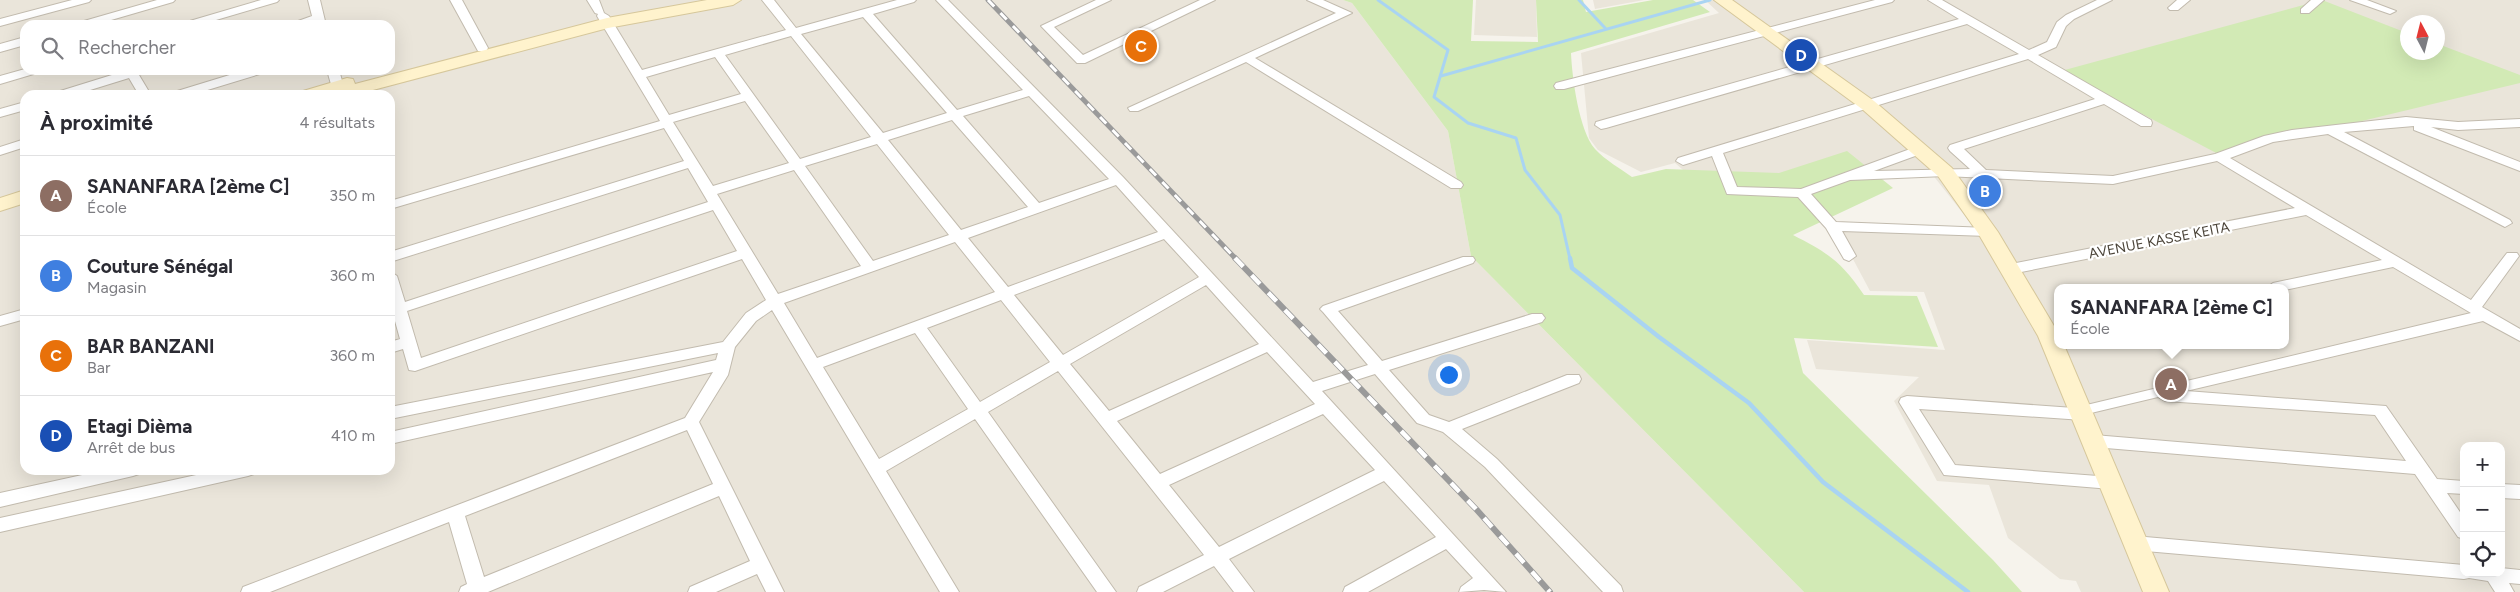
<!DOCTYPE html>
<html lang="fr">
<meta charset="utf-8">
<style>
body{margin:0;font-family:Figtree,sans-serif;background:#f7f7f7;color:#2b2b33}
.controls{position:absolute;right:15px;bottom:15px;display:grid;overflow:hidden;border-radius:10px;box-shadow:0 5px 20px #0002}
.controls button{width:45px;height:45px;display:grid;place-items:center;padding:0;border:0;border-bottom:1px solid #e1e1e2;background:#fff;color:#2b2b33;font:25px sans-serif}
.compass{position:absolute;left:2400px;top:15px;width:45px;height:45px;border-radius:50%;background:#fff;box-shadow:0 5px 20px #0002;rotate:353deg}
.you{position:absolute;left:1448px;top:374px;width:18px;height:18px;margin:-12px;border:4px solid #fff;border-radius:50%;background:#1a73e8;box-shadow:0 0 0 8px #1a73e833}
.badge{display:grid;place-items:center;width:32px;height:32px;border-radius:50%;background:#d93025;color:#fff;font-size:16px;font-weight:700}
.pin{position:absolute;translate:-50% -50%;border:2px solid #fff;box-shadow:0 1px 5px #0006}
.popup{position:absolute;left:2054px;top:284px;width:235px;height:65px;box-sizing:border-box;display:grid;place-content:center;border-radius:10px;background:#fff;filter:drop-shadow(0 1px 4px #0005);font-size:16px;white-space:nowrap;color:#7c7c81}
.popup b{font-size:19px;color:#2b2b33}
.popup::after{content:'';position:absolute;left:50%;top:100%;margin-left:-10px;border:10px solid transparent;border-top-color:#fff}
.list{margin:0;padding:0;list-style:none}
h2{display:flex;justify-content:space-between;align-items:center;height:65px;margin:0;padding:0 20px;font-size:21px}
h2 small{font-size:16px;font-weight:400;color:#7c7c81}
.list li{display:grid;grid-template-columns:32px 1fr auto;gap:15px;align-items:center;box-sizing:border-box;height:80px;padding:0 20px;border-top:1px solid #e1e1e2}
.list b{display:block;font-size:19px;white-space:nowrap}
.list p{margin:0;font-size:16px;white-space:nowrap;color:#7c7c81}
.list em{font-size:16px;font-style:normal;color:#7c7c81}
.icon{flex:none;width:28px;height:28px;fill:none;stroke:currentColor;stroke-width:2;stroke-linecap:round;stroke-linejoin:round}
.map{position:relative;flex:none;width:2520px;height:592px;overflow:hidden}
.search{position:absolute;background:#fff;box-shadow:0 5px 20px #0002;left:20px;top:20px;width:375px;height:55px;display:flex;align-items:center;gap:12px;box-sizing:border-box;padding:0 18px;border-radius:15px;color:#7c7c81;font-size:19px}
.panel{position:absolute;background:#fff;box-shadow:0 5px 20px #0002;left:20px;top:90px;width:375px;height:385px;border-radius:15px}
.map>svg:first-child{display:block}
.residential{fill:#eae5da;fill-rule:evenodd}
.green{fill:#d2eab5}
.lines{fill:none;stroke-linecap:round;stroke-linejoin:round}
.stream-far1{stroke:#a9d4f2;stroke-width:3}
.stream{stroke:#a9d4f2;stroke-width:4.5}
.street-casing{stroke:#c2bbae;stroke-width:2}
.secondary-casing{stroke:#d6c79b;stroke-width:2}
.street{fill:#fff;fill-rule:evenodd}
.secondary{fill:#fff3cd;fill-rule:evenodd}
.rail-far1-casing{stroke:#9a9a9a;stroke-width:5}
.rail-casing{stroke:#9a9a9a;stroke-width:6}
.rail-far1{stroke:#fff;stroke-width:3;stroke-dasharray:9;stroke-linecap:butt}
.rail{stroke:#fff;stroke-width:4.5;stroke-dasharray:12;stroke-linecap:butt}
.labels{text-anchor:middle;stroke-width:4.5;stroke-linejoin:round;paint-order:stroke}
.street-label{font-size:14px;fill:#4b4439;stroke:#fff}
</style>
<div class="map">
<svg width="2520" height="592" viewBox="0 0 2520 592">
<rect width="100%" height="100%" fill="#f6f3ec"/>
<path class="residential" d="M0,0H1343L1352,3L1448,131L1471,256L1804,592H0ZM25,25H390V70H25ZM25,95H390V470H25Z
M1476,0H1536L1537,37L1474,35Z
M1593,0H1644L1595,9Z
M1705,0H2520V592H2081L2076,581L2060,579L2008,538L1989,485L1937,481L1894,401L1919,377L1816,369L1807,340L1945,350L1924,292L1870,291L1838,231L1980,235L1928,169L1893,171L1850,168L1703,187L1675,163L1641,172L1598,150L1589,138L1581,53L1719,13ZM2408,22H2438V52H2408ZM2057,288H2285V345H2057ZM2464,446H2501V573H2464Z"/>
<path class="green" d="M1343,0H1473L1471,41L1538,42L1536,0H1583L1586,12L1653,0H1693L1710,12L1571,53C1572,77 1579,131 1595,149C1605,160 1621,169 1632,177L1666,169L1779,173L1847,151L1893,188L1793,235C1828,253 1841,261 1864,295L1917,296L1938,347L1794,338L1803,373L1993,560L2022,592H1804L1471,256L1448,131L1352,3Z
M2322,0L2407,33L2408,52H2438V44L2520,75V83L2220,155L2061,71Z"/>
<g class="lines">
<path class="stream-far1" d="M1378,0L1448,50L1434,97L1468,123L1516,138L1525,170L1560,215L1570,259
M1579,0L1606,29
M1441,76L1710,0"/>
<path class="stream" d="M1570,258L1572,268L1659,337L1749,403L1823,482L1968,592"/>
<g class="street-casing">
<path id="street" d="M72,0H91L89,2L0,26V19Z
M157,0H175L173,2L94,25H75L77,23Z
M261,0H279L277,2L199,25H181L183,23Z
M308,0H320L326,25H314V23L287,25L312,16Z
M450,0H462L488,48L486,51H478Z
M587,0H599L604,13L609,16L642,70L786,30L762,0H774L796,28L897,0H916L914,2L873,14L957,110L1023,90L936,0H948L1123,177L1313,382L1368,365L1323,312L1320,309L1323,306L1463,257H1473L1475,260L1473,263L1338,311L1382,361L1532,314H1542L1545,318L1542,322L1389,370L1429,415L1449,422L1567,375H1579L1581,379L1579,383L1462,429L1497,459L1621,586L1623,592H1603L1485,467L1443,432L1417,423L1375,374L1322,391L1506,592L1484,590L1459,592L1461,587L1473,578L1446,549L1368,592H1343L1345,587L1436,537L1384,481L1229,559L1254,592H1234L1214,566L1163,592H1137L1139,587L1204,555L1058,371L988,412L1116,592H1097L975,419L886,471L959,592H940L772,310L756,321L735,347L728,375L699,422L784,592H766L757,574L716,592H688L690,587L750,561L719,496L488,592H459L461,587L467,584L449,522L270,592H241L243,587L685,418L713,372L390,444V432L716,360L718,353L390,419V407L723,342L746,313L766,300L742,259L415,371L409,370L403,349L390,353V342L400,339L390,303V271L397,276L405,302L708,202L688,168L390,262V252L684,161L664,128L390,209V201L660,121L597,16L598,14L595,13ZM863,17L947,113L883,133L801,34ZM791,36L871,137L800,159L725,55ZM715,57L741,94L669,115L646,77ZM1029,96L1109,179L1039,203L963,116ZM745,101L789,163L713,186L673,122ZM952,120L1028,207L961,230L888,140ZM877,144L949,235L873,261L805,166ZM794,170L861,266L778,294L717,194ZM1116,185L1158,232L1008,287L968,238ZM713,210L737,251L421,358L407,311ZM1164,239L1199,277L1063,355L1014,295ZM955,242L995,292L817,358L784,303ZM1206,285L1259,344L1109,411L1070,364ZM1001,300L1050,362L980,402L927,328ZM915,333L968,409L879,459L823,367ZM1267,352L1315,404L1160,474L1117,421ZM1323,414L1375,470L1219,547L1169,485ZM687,430L713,484L484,577L465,516Z
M1096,0H1111L1054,27L1083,55L1200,0H1215L1085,63H1077L1041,26Z
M1307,0H1323L1352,13L1255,58L1461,182L1463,185L1461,188H1451L1246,62L1138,111H1130L1128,108L1336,13Z
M1875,0H1894L1892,2L1564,89H1556L1554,86L1556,83Z
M1928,0H1942L2029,50L2047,42L2057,22L2066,15L2097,0H2112L2074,19L2066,26L2056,47L2038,55L2151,120L2152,123L2151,126H2141L2104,104L1964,149L1986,170L2113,176L2215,154L2264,136L2292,130L2406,117L2458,122L2520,119V127L2458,130L2431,127L2520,162V171L2414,130V126L2344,132L2510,220L2512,223L2505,227L2328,134L2273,142L2230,158L2471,300L2507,253H2517L2519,256L2482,307L2520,329V341L2483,321L2186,391L2386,406L2437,479L2464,481V494L2447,493L2464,518V539L2458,537L2415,474L2094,447L2088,445L2086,441L2088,437L2094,435L2406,461L2375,415L2165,401L2158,397L2091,413L2089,418L2083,420L1919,409L1955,465L2111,477L2117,478L2120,483L2117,488L2111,489L1944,475L1899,402L1901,398L1907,396L2074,408L2471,313L2393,267L2285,290V288H2266L2273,283L2382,260L2306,215L2011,274L2004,269L2011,264L2295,208L2217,161L2113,184L1945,176L1850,180L1811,194L1836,222L1988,228L1995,232L1988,236L1842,231L1856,256L1849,261L1844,259L1826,228L1798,197L1727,194L1712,156L1683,165L1676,161L1678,158L2019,54L1967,24L1606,128L1601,129L1595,125L1596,122L1959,19ZM2028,59L2095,99L1950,145L1948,148L1950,151L1970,169L1874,171L1926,152L1928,149L1921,145L1801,189L1737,187L1723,153Z
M2177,0H2190L2178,10H2170L2168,8Z
M2311,0H2324L2309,13H2301V9Z
M2350,0H2367L2396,11L2390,14Z
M25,37V45L0,52V44Z
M25,69L39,70L37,73L0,84V76Z
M128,70H150L139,75L151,95H139L129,78L74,95H55L57,92Z
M246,70H265L263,73L191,95H172L174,92Z
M327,70H339L346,95H334Z
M25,102V110L0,117V109Z
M25,139V147L0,155V147Z
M25,309V319L0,326V316Z
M105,470H142L139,474L133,476L0,507V493Z
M219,470H257L254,474L248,476L0,532V518Z
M2501,484L2520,485V499L2501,498Z
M2134,536L2464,565V573H2501V568L2520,570V584L2509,583L2514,592H2495L2488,581L2469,578L2464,579L2134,550L2128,548L2125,543L2128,538Z"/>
</g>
<g class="secondary-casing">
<path id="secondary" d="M707,0H741L733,5L608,28L354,95H300L303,91L347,78L353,79L355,84L607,18Z
M1714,0H1732L1874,101L1952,168L1998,232L2057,331V345H2064L2169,592H2143L2038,336L1978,233L1938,176L1862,109Z
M25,190V203L0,211V198Z"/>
</g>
<use href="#street" class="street"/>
<use href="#secondary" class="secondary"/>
<g class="rail-far1-casing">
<path id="rail-far1" d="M988,0L1236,259"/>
</g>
<g class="rail-casing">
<path id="rail" d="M1235,258L1476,509L1550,592"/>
</g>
<use href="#rail-far1" class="rail-far1"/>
<use href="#rail" class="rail"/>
</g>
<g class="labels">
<g class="street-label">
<text transform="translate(2159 240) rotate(-11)" y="5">AVENUE KASSE KEITA</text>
</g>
</g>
</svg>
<div class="controls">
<button>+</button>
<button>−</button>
<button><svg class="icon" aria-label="locate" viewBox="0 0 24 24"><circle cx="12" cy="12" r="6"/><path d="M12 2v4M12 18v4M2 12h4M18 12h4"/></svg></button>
</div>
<svg class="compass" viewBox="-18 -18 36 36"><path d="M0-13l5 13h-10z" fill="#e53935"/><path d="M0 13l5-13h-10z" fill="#7c7c81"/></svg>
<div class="you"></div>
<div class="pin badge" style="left:2171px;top:384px;background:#8d6e63">A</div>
<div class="popup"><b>SANANFARA [2ème C]</b>École</div>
<div class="pin badge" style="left:1985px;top:191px;background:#3f7fe0">B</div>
<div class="pin badge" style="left:1141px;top:46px;background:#e8710a">C</div>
<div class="pin badge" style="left:1801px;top:55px;background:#1a4fb4">D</div>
<div class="search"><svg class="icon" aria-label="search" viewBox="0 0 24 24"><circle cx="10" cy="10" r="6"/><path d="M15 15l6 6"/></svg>Rechercher</div>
<section class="panel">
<h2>À proximité<small>4 résultats</small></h2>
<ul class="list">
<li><span class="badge" style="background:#8d6e63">A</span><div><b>SANANFARA [2ème C]</b><p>École</p></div><em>350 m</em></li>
<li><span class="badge" style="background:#3f7fe0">B</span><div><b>Couture Sénégal</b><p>Magasin</p></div><em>360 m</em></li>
<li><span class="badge" style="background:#e8710a">C</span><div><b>BAR BANZANI</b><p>Bar</p></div><em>360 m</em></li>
<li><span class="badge" style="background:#1a4fb4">D</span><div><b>Etagi Dièma</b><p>Arrêt de bus</p></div><em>410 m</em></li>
</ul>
</section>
</div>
